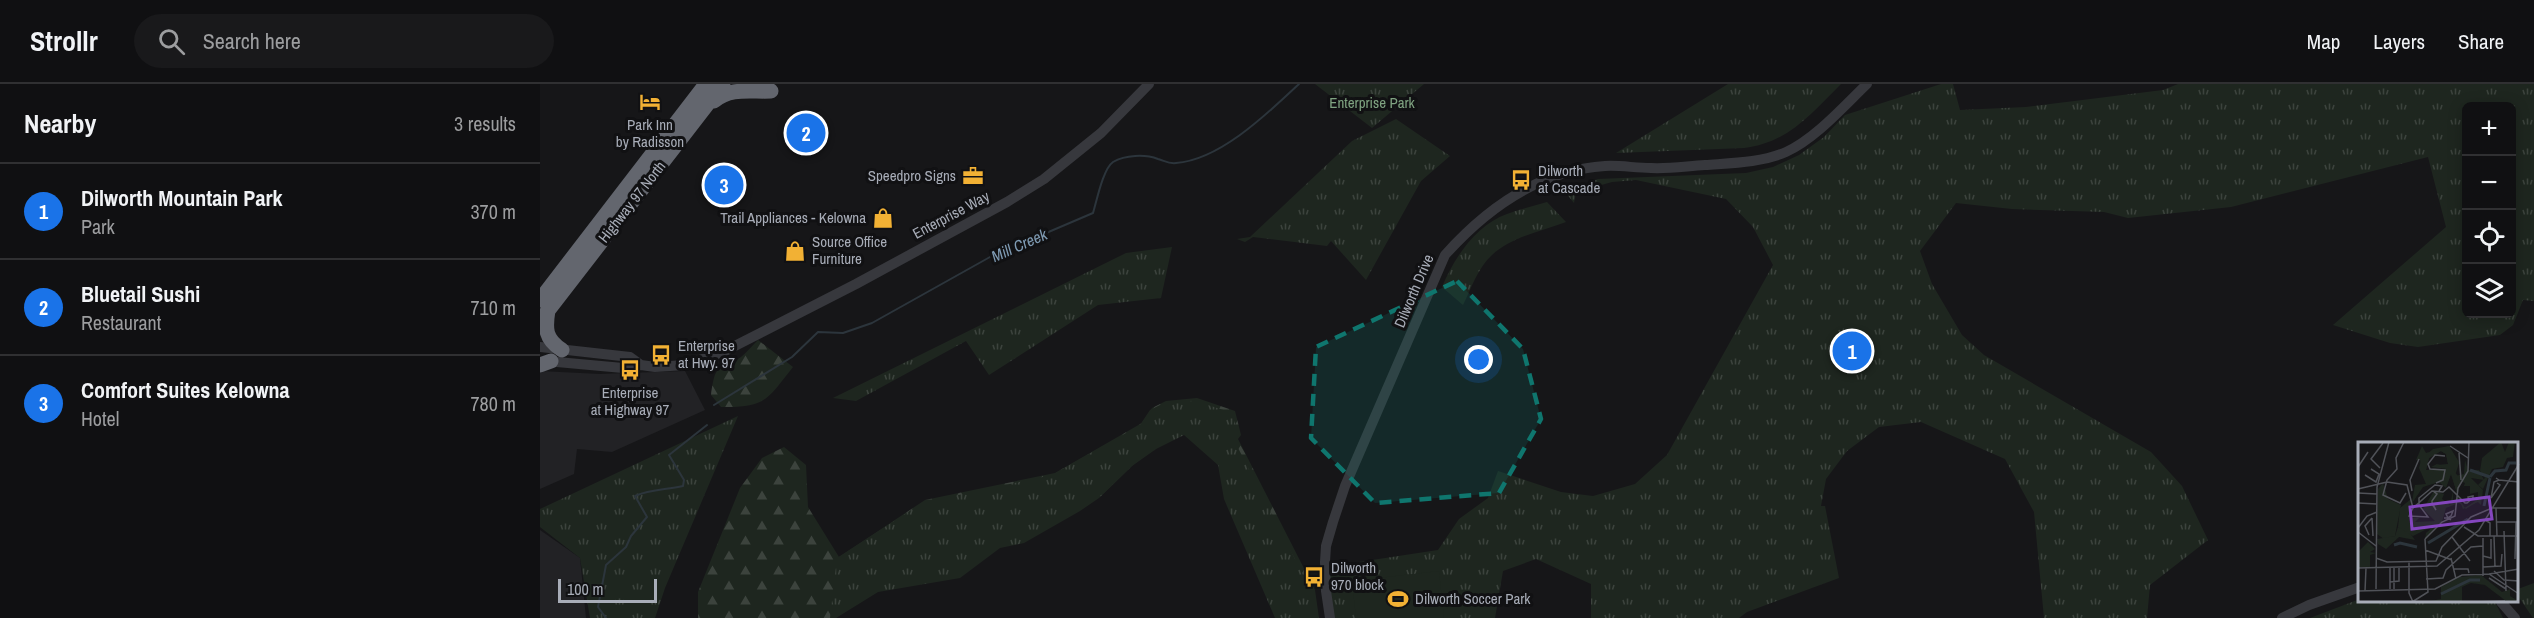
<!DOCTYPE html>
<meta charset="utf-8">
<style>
body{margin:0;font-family:"Archivo Narrow",sans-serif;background:#19191b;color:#f1f3f6}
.controls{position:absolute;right:18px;top:18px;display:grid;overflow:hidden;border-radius:9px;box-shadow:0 3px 15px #0003}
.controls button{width:54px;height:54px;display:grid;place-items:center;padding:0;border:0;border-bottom:2px solid #303032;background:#101012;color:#f1f3f6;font:30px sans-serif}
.scale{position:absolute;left:18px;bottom:15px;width:99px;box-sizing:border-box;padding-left:6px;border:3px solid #a8adb8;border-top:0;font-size:16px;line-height:21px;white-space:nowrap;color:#a8adb8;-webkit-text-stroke:4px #111113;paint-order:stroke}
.you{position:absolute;left:939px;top:276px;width:21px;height:21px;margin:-15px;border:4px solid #fff;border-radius:50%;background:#1a73e8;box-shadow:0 0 0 9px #1a73e833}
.badge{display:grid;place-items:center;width:39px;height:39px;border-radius:50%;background:#1a73e8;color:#fff;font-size:20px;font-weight:700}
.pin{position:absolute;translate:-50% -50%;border:3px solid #fff;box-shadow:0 2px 6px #0006}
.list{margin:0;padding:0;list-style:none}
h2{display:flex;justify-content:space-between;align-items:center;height:78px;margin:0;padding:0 24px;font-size:26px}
h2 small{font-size:20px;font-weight:400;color:#9c9d9f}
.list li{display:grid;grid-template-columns:39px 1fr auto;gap:18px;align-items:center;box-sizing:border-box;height:96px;padding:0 24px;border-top:2px solid #303032}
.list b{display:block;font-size:22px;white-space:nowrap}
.list p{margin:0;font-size:20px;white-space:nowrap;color:#9c9d9f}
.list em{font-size:20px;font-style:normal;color:#9c9d9f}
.icon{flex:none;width:33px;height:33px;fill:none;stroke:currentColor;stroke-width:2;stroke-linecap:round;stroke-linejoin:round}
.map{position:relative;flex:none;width:1994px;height:534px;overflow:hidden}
header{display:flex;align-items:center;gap:36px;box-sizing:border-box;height:84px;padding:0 30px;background:#101012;border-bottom:2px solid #303032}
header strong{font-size:28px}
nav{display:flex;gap:33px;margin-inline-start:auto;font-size:21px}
.search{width:420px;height:54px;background:#19191b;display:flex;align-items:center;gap:15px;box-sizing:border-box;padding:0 21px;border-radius:33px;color:#9c9d9f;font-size:22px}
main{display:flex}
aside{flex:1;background:#101012}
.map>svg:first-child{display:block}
.built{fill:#222225}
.forest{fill:url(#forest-firs)}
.park{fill:url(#park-tufts);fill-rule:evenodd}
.pitch{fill:#1e261f}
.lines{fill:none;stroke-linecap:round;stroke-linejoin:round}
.stream{stroke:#2c353c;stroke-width:2}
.minor{stroke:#37383d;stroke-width:10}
.highway{stroke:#63666e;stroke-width:15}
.marked{fill:#0f766e;fill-opacity:0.2;stroke:#0f766e;stroke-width:4.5;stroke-dasharray:12 8;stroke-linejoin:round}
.labels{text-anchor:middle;stroke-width:6;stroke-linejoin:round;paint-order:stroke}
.park-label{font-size:15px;fill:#7fa381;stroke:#111113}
.poi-label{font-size:15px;fill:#a8adb8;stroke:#111113;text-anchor:start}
.street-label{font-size:15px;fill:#a8adb8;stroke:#111113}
.water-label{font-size:16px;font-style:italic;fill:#7f9bb3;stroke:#111113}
.inset-river{fill:none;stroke:#2c353c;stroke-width:3}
.inset-road{fill:none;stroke:#505258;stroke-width:1.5}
.view{fill:#8446be;fill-opacity:0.15;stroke:#8446be;stroke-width:3}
.inset-edge{fill:none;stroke:#a8adb8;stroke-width:3}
</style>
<header>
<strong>Strollr</strong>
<div class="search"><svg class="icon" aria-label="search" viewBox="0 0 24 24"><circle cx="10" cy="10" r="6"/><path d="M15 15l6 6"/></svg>Search here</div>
<nav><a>Map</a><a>Layers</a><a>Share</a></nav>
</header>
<main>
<aside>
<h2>Nearby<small>3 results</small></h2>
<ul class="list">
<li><span class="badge">1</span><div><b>Dilworth Mountain Park</b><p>Park</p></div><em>370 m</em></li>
<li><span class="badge">2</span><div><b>Bluetail Sushi</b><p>Restaurant</p></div><em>710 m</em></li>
<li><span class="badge">3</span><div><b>Comfort Suites Kelowna</b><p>Hotel</p></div><em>780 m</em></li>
</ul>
</aside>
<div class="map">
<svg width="1994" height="534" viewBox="0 0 1994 534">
<defs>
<pattern id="forest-firs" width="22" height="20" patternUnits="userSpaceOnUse" patternTransform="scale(1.5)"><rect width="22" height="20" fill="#1e261f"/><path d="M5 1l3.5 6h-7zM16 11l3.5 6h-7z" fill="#3c433d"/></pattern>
<pattern id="park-tufts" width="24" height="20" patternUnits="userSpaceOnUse" patternTransform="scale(1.5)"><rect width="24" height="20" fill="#1e261f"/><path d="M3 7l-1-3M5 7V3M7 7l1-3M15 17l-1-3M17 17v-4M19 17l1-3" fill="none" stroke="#3c433d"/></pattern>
</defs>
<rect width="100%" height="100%" fill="#161618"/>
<path class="built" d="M0,287L60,290L145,287L165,326L72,368L37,365L34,390L0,405Z
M0,446L40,474L46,534H0Z"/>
<path class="forest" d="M218,256L253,283C227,316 225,324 181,323L171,311C176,277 177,289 201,273C207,268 213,261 218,256Z
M657,314L695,327L701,351L698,355L775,506L779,534H739L681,379L647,349L618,363L594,380L561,412L462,462L340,506L295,534H158V508L200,404L222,374L244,363L266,381L268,423L299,473L385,416L515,389L602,339L612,324L626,317Z"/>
<path class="park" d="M775,0H884L832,44Z
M1188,0H1301C1272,29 1248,59 1204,64L1076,69Z
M1401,0H1413L1420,26L1486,23L1623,6L1638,0H1994V217L1983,216L1973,241L1960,251L1878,263L1850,259L1793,241L1906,143L1888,73L1691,123L1588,134L1564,128L1472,125L1416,119L1380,167L1392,200L1422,251L1444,271L1611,368L1642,402L1668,456L1610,501L1607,534H1504L1494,428L1465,375L1381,338L1339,343L1307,367L1286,395L1281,422H1285L1299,494L1207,528L1199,534H1051V500L996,475L963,487L955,534H791L786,483L898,466L919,435L948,414L958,387L1021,408L1053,412L1095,400L1127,371L1233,181L1213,143L1186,115L1096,96L1072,98L1036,108L1034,119L1025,108L1058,95L1206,89L1233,83L1259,71L1284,53L1305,31ZM1926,22H1972V230H1926Z
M856,35L910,72L881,97L826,196L791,157L787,162L713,153L705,158L697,155L710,153L812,57Z
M1007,118L1026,138C1002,147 971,153 952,171C938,183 931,205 923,221L902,203C914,174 936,141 967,130C980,125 994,122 1007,118Z
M632,163L621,214L558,221L449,291L426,257L316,317L293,314L586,169Z
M655,317L693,329L698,354L695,358L772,508L776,534H735L684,415L678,381L644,351L616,365L592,382L559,414L540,427L484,459L460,464L420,494L338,508L296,534H290L297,474L382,419L512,391L600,341L610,326L624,319Z
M198,332L125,504L115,534H50L40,474L0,443V425Z
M1994,499V534H1993L1978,512V505Z
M1820,515V518H1955L1963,534H1770Z"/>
<path class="pitch" d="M899,487L904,534H816L812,497Z"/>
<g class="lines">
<path class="stream" d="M174,321L252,273L278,248L303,249L332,239L450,173L553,129C557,116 563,85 573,78C585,71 605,70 618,75C625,77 629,80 636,79C680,76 728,29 759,0
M66,534L58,523L66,481L86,463L91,452L107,433L95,412C111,405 126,406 143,402L144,396L129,371L167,341"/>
<path class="minor" d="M0,263L90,273L101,281
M6,277L83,284L101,281L115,283L145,281L183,268L316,200L467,118L504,95L561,49L609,0
M1961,518L1975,534
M790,534L786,507L785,478L786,462L793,438L805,402L905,171C948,123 1000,86 1065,82C1080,81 1095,84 1111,84C1129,85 1147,82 1165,81C1193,79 1220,79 1246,68C1275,55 1304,22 1327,0
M1742,534L1769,521L1820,503"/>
<path class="highway" d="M174,17C191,3 210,8 231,7
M0,216L166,0
M8,226C5,245 5,255 22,266
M0,237L183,0
M0,281L11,277"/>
</g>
<path class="marked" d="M917,197L983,265L1001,335L959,409L835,419L771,354L776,263Z"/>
<defs>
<g id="hotel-bare" transform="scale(1.62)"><path d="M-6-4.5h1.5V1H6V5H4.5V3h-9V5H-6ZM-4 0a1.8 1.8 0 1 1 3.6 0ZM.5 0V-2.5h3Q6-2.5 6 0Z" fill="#f2b134" stroke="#111113" stroke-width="2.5" paint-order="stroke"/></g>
<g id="office-bare" transform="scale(1.62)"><path d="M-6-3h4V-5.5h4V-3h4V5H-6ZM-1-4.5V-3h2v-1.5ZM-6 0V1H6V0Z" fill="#f2b134" stroke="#111113" stroke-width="2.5" paint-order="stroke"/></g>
<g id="bus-bare" transform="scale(1.62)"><path d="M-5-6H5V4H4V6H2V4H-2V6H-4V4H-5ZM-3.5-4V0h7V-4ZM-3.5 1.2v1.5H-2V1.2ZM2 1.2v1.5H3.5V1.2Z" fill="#f2b134" stroke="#111113" stroke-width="2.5" paint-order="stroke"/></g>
<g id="shop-bare" transform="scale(1.62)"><path d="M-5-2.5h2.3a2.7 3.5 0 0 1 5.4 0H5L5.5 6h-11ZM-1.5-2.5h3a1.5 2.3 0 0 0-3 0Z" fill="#f2b134" stroke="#111113" stroke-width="2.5" paint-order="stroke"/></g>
<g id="stadium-bare" transform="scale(1.62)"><path d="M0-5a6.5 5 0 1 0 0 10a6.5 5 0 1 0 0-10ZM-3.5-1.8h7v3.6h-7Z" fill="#f2b134" stroke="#111113" stroke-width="2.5" paint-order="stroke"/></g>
</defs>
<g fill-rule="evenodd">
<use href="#hotel-bare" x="110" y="18"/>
<use href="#office-bare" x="433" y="92"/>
<use href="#bus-bare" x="981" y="96"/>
<use href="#shop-bare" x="343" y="134"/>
<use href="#shop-bare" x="255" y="167"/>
<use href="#bus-bare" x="121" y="271"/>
<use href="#bus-bare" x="90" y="286"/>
<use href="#bus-bare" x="774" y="493"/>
<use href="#stadium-bare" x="858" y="515"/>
</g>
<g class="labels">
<g class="park-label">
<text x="832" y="24">Enterprise Park</text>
</g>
<g class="poi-label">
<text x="110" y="46" text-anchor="middle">Park Inn<tspan x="110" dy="17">by Radisson</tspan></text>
<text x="998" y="92">Dilworth<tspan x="998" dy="17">at Cascade</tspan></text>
<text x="416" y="97" text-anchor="end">Speedpro Signs</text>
<text x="326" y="139" text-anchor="end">Trail Appliances - Kelowna</text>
<text x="272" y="163">Source Office<tspan x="272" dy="17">Furniture</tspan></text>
<text x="138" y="267">Enterprise<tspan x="138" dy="17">at Hwy. 97</tspan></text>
<text x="90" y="314" text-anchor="middle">Enterprise<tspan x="90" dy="17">at Highway 97</tspan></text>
<text x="791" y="489">Dilworth<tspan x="791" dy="17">970 block</tspan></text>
<text x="875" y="520">Dilworth Soccer Park</text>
</g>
<g class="street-label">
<text transform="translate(92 118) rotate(-52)" y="5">Highway 97 North</text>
<text transform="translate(411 131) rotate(-28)" y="5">Enterprise Way</text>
<text transform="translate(874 207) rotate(-67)" y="5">Dilworth Drive</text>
</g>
<g class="water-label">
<text transform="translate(479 161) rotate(-24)" y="6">Mill Creek</text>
</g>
</g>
<g transform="translate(1818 358)">
<rect width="160" height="160" fill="#161618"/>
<path d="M143,0L147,10L151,0H157L155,15L149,16L145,25L134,27L125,47L120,43L127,36L122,29L124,16ZM25,41L30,57L43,63L37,94L26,97L19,92L20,47Z" fill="#1e261f"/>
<path d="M64,4L68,11L91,4L101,21L97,34L106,32L107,18L110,28H121L126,38L113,36L125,48L123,63L120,60L105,67L100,55L107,66L120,57V50L112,52V44H106L103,51L107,41L103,39L99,51L93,32L88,46L81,40L65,45L54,61L57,44L68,42L62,18H58ZM83,9L88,12L90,22L86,24L79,22L73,25L89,27L68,28L71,16Z" fill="#1e261f" fill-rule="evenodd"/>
<path d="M40,85L49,87L57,98L41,95L28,107L20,102L19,97L37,94Z" fill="#1e261f"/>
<path d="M91,4L101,20L96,29L103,38L99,51L93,32L88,45L81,40L65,44L54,61L57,43L68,42L61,26L63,18L75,7ZM83,9L88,12L90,22L78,23L89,27L68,28L71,16ZM76,49L86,52L84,57L92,63L95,49V59L100,55L106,66L120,59L108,67L101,61L88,66L84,80L67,97L68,91L77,83L55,94L40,85L42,66L53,57L51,81L54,76H61L57,80L77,79L65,67ZM10,100L17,107L12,110L18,111L12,113V125H0V110ZM123,133L144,150L152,147V154L160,159H148L127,143L113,141L104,145V159L67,160L83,157V145L102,135Z" fill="#1e261f" fill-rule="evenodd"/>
<path class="inset-river" d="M112,28L132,35M132,35L137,29L148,28L151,21H158M126,64L132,36M70,101L110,77M36,103L42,101L59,105M83,152L112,138H122"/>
<path class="inset-road" d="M46,0L38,16L39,27L29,38L25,53L42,61L48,51M92,4L110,16M101,11L103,38M0,25L10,10M22,26L13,17L25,1M7,33L18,40L21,32L13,27M138,36L141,38L136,40L133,56L142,43L139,41M141,38L161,40M29,40L49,43L55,66L74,49L85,50L91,45L107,61H109L115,56V54L110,55L111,59M78,41L85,38L87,28L72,27L70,22L77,13L87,14M0,47L29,40M54,49L52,38L61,17M0,51L19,52M74,60L78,68L74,62V59L79,52L76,50M0,61L19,62M55,66L51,74L70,75L61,63V56L77,43L84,44L81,49M134,66H161M138,66L139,94M14,76L15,94M86,76H90L91,75L93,74L95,69L88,72L90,76L93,78M127,78L132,81V94M139,80H160M106,85L120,94H161M0,86L9,74L19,70M146,89L148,149M0,90L18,104M11,93L7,84L14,76M136,94L137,125M94,95L112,119M67,97L84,80L97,74L100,46L110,29L111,0M67,108L94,118M125,114L133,116V97M18,116L29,120L78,119L84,105L113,75L134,66M93,116L98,137M157,117L158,80M51,120V151L55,160M125,125L143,124L144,112M0,126L79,124L121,88L161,22M32,126V147M36,126V147M96,127H110L111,131M136,129L146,138L161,139M131,132L161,127M125,134V96M131,136L148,147M68,137L85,136L88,128L113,105L125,104M32,140L41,139V126M18,147L19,45L31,0M0,149L77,147L104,133L131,132L161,152M7,149L8,126M54,160L70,150L67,97M115,160L147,159"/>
<path class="view" d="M131,55L134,77L54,87L52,65Z"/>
<rect width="160" height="160" class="inset-edge"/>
</g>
</svg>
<div class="controls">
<button>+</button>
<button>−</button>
<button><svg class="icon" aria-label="locate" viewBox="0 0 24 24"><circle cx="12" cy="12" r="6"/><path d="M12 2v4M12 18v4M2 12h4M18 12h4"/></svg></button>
<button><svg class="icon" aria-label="layers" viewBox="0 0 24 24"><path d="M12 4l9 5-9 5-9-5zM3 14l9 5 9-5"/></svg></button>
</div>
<div class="scale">100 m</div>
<div class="you"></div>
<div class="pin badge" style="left:1312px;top:267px">1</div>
<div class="pin badge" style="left:266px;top:49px">2</div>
<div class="pin badge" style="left:184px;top:101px">3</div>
</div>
</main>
